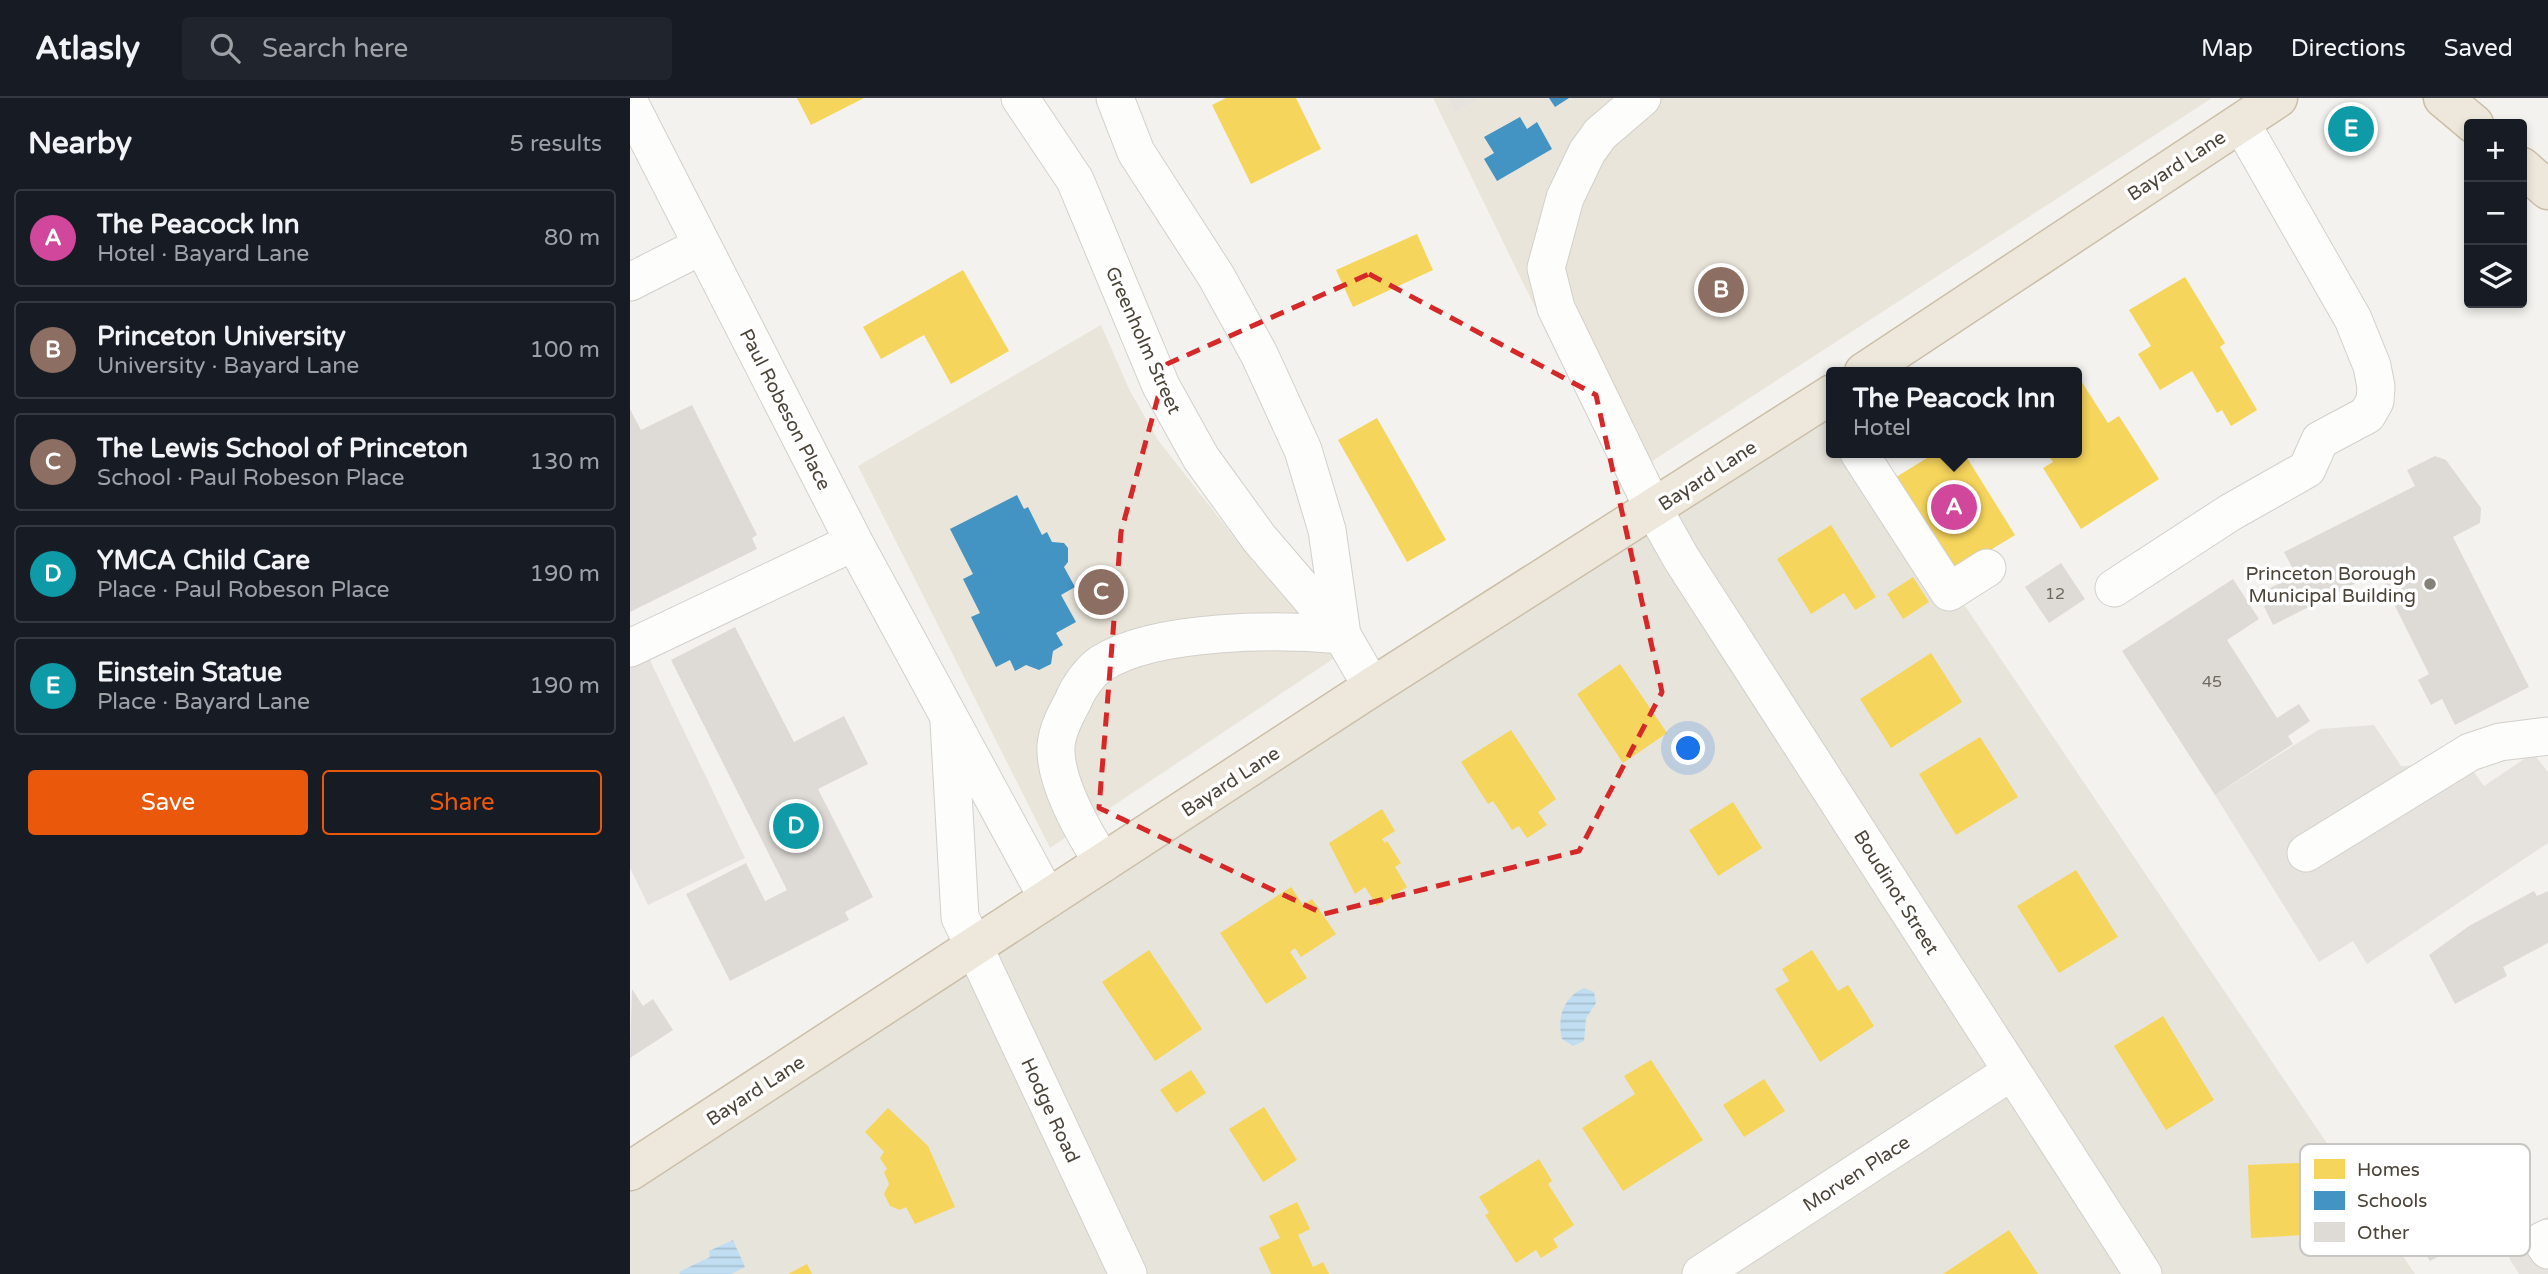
<!DOCTYPE html>
<meta charset="utf-8">
<style>
body{margin:0;font-family:"Varela Round",sans-serif;background:#20242c;color:#f1f3f6}
.controls{position:absolute;right:21px;top:21px;display:grid;overflow:hidden;border-radius:7px;box-shadow:0 4px 10px #0003}
.controls button{width:63px;height:63px;display:grid;place-items:center;padding:0;border:0;border-bottom:2px solid #363941;background:#171b24;color:#f1f3f6;font:35px sans-serif}
.you{position:absolute;left:1059px;top:651px;width:24px;height:24px;margin:-18px;border:5px solid #fff;border-radius:50%;background:#1a73e8;box-shadow:0 0 0 10px #1a73e833}
.badge{display:grid;place-items:center;width:46px;height:46px;border-radius:50%;background:#ea580c;color:#fff;font-size:23px;font-weight:700}
.pin{position:absolute;translate:-50% -50%;border:4px solid #fff;box-shadow:0 2px 7px #0006}
.popup{position:absolute;left:1196px;top:269px;width:256px;height:91px;box-sizing:border-box;display:grid;place-content:center;border-radius:7px;background:#171b24;filter:drop-shadow(0 2px 5px #0005);font-size:23px;white-space:nowrap;color:#9ea1a6}
.popup b{font-size:26px;color:#f1f3f6}
.popup::after{content:'';position:absolute;left:50%;top:100%;margin-left:-14px;border:14px solid transparent;border-top-color:#171b24}
.list{margin:0;padding:0;list-style:none}
h2{display:flex;justify-content:space-between;align-items:center;height:91px;margin:0;padding:0 28px;font-size:30px}
h2 small{font-size:23px;font-weight:400;color:#9ea1a6}
.list li{display:grid;grid-template-columns:46px 1fr auto;gap:21px;align-items:center;box-sizing:border-box;height:98px;margin:0 14px 14px;padding:0 14px;border:2px solid #363941;border-radius:7px}
.list b{display:block;font-size:26px;white-space:nowrap}
.list p{margin:0;font-size:23px;white-space:nowrap;color:#9ea1a6}
.list em{font-size:23px;font-style:normal;color:#9ea1a6}
.actions{display:flex;gap:14px;padding:21px 28px}
.actions a{flex:1;padding:16px 0;border:2px solid #ea580c;border-radius:7px;text-align:center;font-size:24px;color:#ea580c}
.actions .main{background:#ea580c;color:#fff}
.icon{flex:none;width:38px;height:38px;fill:none;stroke:currentColor;stroke-width:2;stroke-linecap:round;stroke-linejoin:round}
.map{position:relative;flex:none;width:1918px;height:1176px;overflow:hidden}
header{display:flex;align-items:center;gap:42px;box-sizing:border-box;height:98px;padding:0 35px;background:#171b24;border-bottom:2px solid #363941}
header strong{font-size:33px}
nav{display:flex;gap:38px;margin-inline-start:auto;font-size:24px}
.search{width:490px;height:63px;background:#20242c;display:flex;align-items:center;gap:18px;box-sizing:border-box;padding:0 24px;border-radius:7px;color:#9ea1a6;font-size:26px}
main{display:flex}
aside{flex:1;background:#171b24}
.map>svg:first-child{display:block}
.residential{fill:#e7e4dc}
.education{fill:#eae5da}
.parking{fill:#e6e3df}
.water{fill:url(#water-rules)}
.homes{fill:#f6d55c}
.schools{fill:#4393c3}
.building{fill:#dedbd6}
.lines{fill:none;stroke-linecap:round;stroke-linejoin:round}
.minor-casing{stroke:#d2d0cb;stroke-width:39}
.highway-casing{stroke:#ccbfa9;stroke-width:41}
.minor{stroke:#fdfdfc;stroke-width:37}
.highway{stroke:#ede8db;stroke-width:38}
.marked{fill:none;stroke:#d62828;stroke-width:5;stroke-dasharray:14 9;stroke-linejoin:round}
.poi-dot{fill:#868178;stroke:#fff;stroke-width:2.5}
.labels{text-anchor:middle;stroke-width:7;stroke-linejoin:round;paint-order:stroke}
.number-label{font-size:16px;fill:#706a61}
.street-label{font-size:19px;fill:#4b4439;stroke:#fff}
.poi-label{font-size:19px;fill:#4b4439;stroke:#fff;text-anchor:end}
.key{fill:#fff;stroke:#c9c7c4;stroke-width:2}
.key-label{font-size:19px;fill:#4b4439}
</style>
<header>
<strong>Atlasly</strong>
<div class="search"><svg class="icon" aria-label="search" viewBox="0 0 24 24"><circle cx="10" cy="10" r="6"/><path d="M15 15l6 6"/></svg>Search here</div>
<nav><a>Map</a><a>Directions</a><a>Saved</a></nav>
</header>
<main>
<aside>
<h2>Nearby<small>5 results</small></h2>
<ul class="list">
<li><span class="badge" style="background:#d1479c">A</span><div><b>The Peacock Inn</b><p>Hotel · Bayard Lane</p></div><em>80 m</em></li>
<li><span class="badge" style="background:#8d6e63">B</span><div><b>Princeton University</b><p>University · Bayard Lane</p></div><em>100 m</em></li>
<li><span class="badge" style="background:#8d6e63">C</span><div><b>The Lewis School of Princeton</b><p>School · Paul Robeson Place</p></div><em>130 m</em></li>
<li><span class="badge" style="background:#0f9aa8">D</span><div><b>YMCA Child Care</b><p>Place · Paul Robeson Place</p></div><em>190 m</em></li>
<li><span class="badge" style="background:#0f9aa8">E</span><div><b>Einstein Statue</b><p>Place · Bayard Lane</p></div><em>190 m</em></li>
</ul>
<div class="actions"><a class="main">Save</a><a>Share</a></div>
</aside>
<div class="map">
<svg width="1918" height="1176" viewBox="0 0 1918 1176">
<defs>
<pattern id="water-rules" width="6" height="5" patternUnits="userSpaceOnUse" patternTransform="scale(1.75)"><rect width="6" height="5" fill="#c0ddf1"/><path d="M0 2.5h6" fill="none" stroke="#a6bfcf"/></pattern>
</defs>
<rect width="100%" height="100%" fill="#f4f2ee"/>
<path class="residential" d="M1201,310L1202,355H1232L1785,1176H0V1085Z"/>
<path class="education" d="M803,0H1582L990,384Z
M471,227L500,293L528,342L625,466L677,521L706,559L420,750L228,368Z"/>
<path class="parking" d="M819,0H848L825,14Z
M4,529L115,760L18,807L0,770V531Z
M1744,627L1771,668L1838,666L1854,688L1903,655L1918,674V745L1737,866L1723,843L1689,864L1585,697L1690,631Z
M1918,1118V1176H1889L1879,1160L1896,1131Z"/>
<path class="water" d="M954,890L964,894L966,905L956,920L954,943L943,948L932,941C927,920 933,899 954,890Z
M103,1142L115,1169L101,1176H50L49,1174L80,1159L79,1153Z"/>
<path class="homes" d="M167,0H234L181,27Z
M596,0H666L691,51L621,86L582,7Z
M787,136L803,172L723,209L706,172Z
M333,172L379,253L321,286L294,237L251,261L233,229Z
M1555,179L1595,245L1590,249L1627,312L1601,328L1592,312L1587,315L1562,273L1530,292L1508,256L1521,248L1499,212Z
M1446,275L1478,325L1489,318L1529,381L1451,431L1413,370L1423,364L1417,355H1446Z
M747,320L816,442L777,464L708,342Z
M1305,355H1334L1385,437L1321,476L1263,381Z
M1201,427L1246,499L1225,512L1214,495L1181,516L1147,461Z
M1283,479L1299,504L1273,521L1257,496Z
M1301,555L1332,604L1261,650L1230,601Z
M990,566L1037,635L993,665L947,596Z
M881,632L926,701L908,714L917,727L897,740L889,728L882,732L863,703L858,706L831,664Z
M1350,639L1388,699L1326,737L1289,676Z
M1103,704L1132,750L1088,778L1059,732Z
M752,711L765,733L752,741L755,745L757,743L771,765L765,769L777,789L747,808L735,789L725,796L699,745Z
M1446,772L1488,839L1429,875L1387,808Z
M661,789L673,807L682,801L706,836L671,859L665,850L660,854L677,880L636,906L590,835Z
M519,852L572,931L525,963L472,884Z
M1182,852L1208,893L1218,887L1244,928L1190,964L1145,891L1159,883L1152,871Z
M1533,918L1584,1002L1536,1032L1484,948Z
M1021,962L1073,1042L993,1093L952,1030L1005,996L994,978Z
M561,972L576,995L546,1015L530,992Z
M1134,981L1155,1013L1114,1039L1093,1007Z
M634,1009L667,1062L633,1084L599,1031Z
M258,1010L298,1048L325,1109L285,1126L276,1109L270,1112L260,1108L254,1096L259,1086L254,1074L257,1071L250,1060L254,1054L235,1034Z
M909,1061L922,1083L918,1086L944,1127L923,1141L928,1149L911,1160L906,1152L886,1165L855,1117L859,1115L849,1099Z
M1690,1064L1692,1136L1621,1140L1618,1067Z
M667,1104L680,1131L668,1137L683,1169L693,1164L699,1176H641L629,1150L650,1140L639,1118Z
M1379,1132L1408,1176H1313Z
M177,1166L182,1176H158Z"/>
<path class="schools" d="M919,0H939L925,9Z
M890,19L897,31L907,24L922,51L867,83L854,61L864,55L854,39Z
M387,397L394,411L398,409L412,437L417,434L422,444L434,445L438,450V464L434,469L445,489L431,497L446,524L426,535L433,547L423,553L421,566L409,572L396,567L385,573L380,562L366,569L341,519L350,515L333,481L343,476L320,431Z"/>
<path class="building" d="M62,307L127,437L122,440L127,451L0,514V311L11,332Z
M1805,358L1816,362L1851,410L1850,425L1823,439L1899,589L1825,627L1812,601L1801,607L1788,582L1799,576L1748,474L1643,527L1628,496L1666,477L1654,454L1785,388L1777,372Z
M1431,465L1455,501L1419,525L1395,489Z
M1603,481L1629,521L1597,542L1647,620L1669,606L1680,623L1658,638L1663,646L1585,697L1492,553Z
M105,529L164,644L214,618L238,666L188,691L243,799L215,814L219,822L100,883L56,796L116,765L135,803L157,792L41,562Z
M1904,793L1907,798L1918,793V845L1873,869L1877,878L1825,906L1799,857L1839,828Z
M2,891L13,908L23,901L43,932L0,960Z
M1791,1096L1800,1113L1804,1111L1818,1136L1811,1139L1819,1153L1800,1163L1776,1127L1780,1125L1770,1108Z"/>
<g class="lines">
<g class="minor-casing">
<path id="minor" d="M390,0L445,82L531,288L571,360L629,440L712,537L742,589
M485,0L506,54L586,178L629,256L673,352L697,432L712,537
M1012,0L970,36L957,54L935,100L916,170L926,210L1024,412L1051,460L1513,1176
M0,6L224,444L418,801
M0,184L71,148
M1229,355L1319,494L1357,470
M1484,490L1601,414L1677,371L1690,342L1737,317L1745,303L1746,289L1742,268L1723,221L1611,25
M0,550L224,444
M319,624L330,819L498,1176
M1676,755L1840,654L1870,644L1918,638
M473,765C454,735 424,684 426,648C427,632 436,616 443,603C448,590 460,573 472,565C527,531 648,531 712,537
M1918,1140L1912,1143L1918,1152
M1071,1176L1381,974"/>
</g>
<g class="highway-casing">
<path id="highway" d="M1813,0L1844,26
M1892,69L1918,92
M1234,274L1648,0
M0,1073L742,589L1202,296"/>
</g>
<use href="#minor" class="minor"/>
<use href="#highway" class="highway"/>
</g>
<path class="marked" d="M739,176L966,297L1032,594L949,753L694,816L469,710L491,434L537,266Z"/>
<circle class="poi-dot" cx="1800" cy="486" r="7"/>
<g class="labels">
<g class="number-label">
<text x="1425" y="501">12</text>
<text x="1582" y="589">45</text>
</g>
<g class="street-label">
<text transform="translate(1546 67) rotate(-33)" y="7">Bayard Lane</text>
<text transform="translate(514 242) rotate(66)" y="7">Greenholm Street</text>
<text transform="translate(156 311) rotate(63)" y="7">Paul Robeson Place</text>
<text transform="translate(1077 377) rotate(-33)" y="7">Bayard Lane</text>
<text transform="translate(600 683) rotate(-33)" y="7">Bayard Lane</text>
<text transform="translate(1267 794) rotate(58)" y="7">Boudinot Street</text>
<text transform="translate(125 992) rotate(-33)" y="7">Bayard Lane</text>
<text transform="translate(421 1012) rotate(65)" y="7">Hodge Road</text>
<text transform="translate(1226 1075) rotate(-33)" y="7">Morven Place</text>
</g>
<g class="poi-label">
<text x="1786" y="482">Princeton Borough<tspan x="1786" dy="22">Municipal Building</tspan></text>
</g>
</g>
<rect x="1670" y="1046" width="230" height="112" rx="10" class="key"/>
<rect x="1684" y="1061" width="31" height="20" fill="#f6d55c"/>
<rect x="1684" y="1093" width="31" height="19" fill="#4393c3"/>
<rect x="1684" y="1124" width="31" height="20" fill="#dedbd6"/>
<g class="key-label">
<text x="1727" y="1078">Homes</text>
<text x="1727" y="1109">Schools</text>
<text x="1727" y="1141">Other</text>
</g>
</svg>
<div class="controls">
<button>+</button>
<button>−</button>
<button><svg class="icon" aria-label="layers" viewBox="0 0 24 24"><path d="M12 4l9 5-9 5-9-5zM3 14l9 5 9-5"/></svg></button>
</div>
<div class="you"></div>
<div class="pin badge" style="left:1324px;top:409px;background:#d1479c">A</div>
<div class="popup"><b>The Peacock Inn</b>Hotel</div>
<div class="pin badge" style="left:1091px;top:192px;background:#8d6e63">B</div>
<div class="pin badge" style="left:471px;top:494px;background:#8d6e63">C</div>
<div class="pin badge" style="left:166px;top:728px;background:#0f9aa8">D</div>
<div class="pin badge" style="left:1721px;top:31px;background:#0f9aa8">E</div>
</div>
</main>
